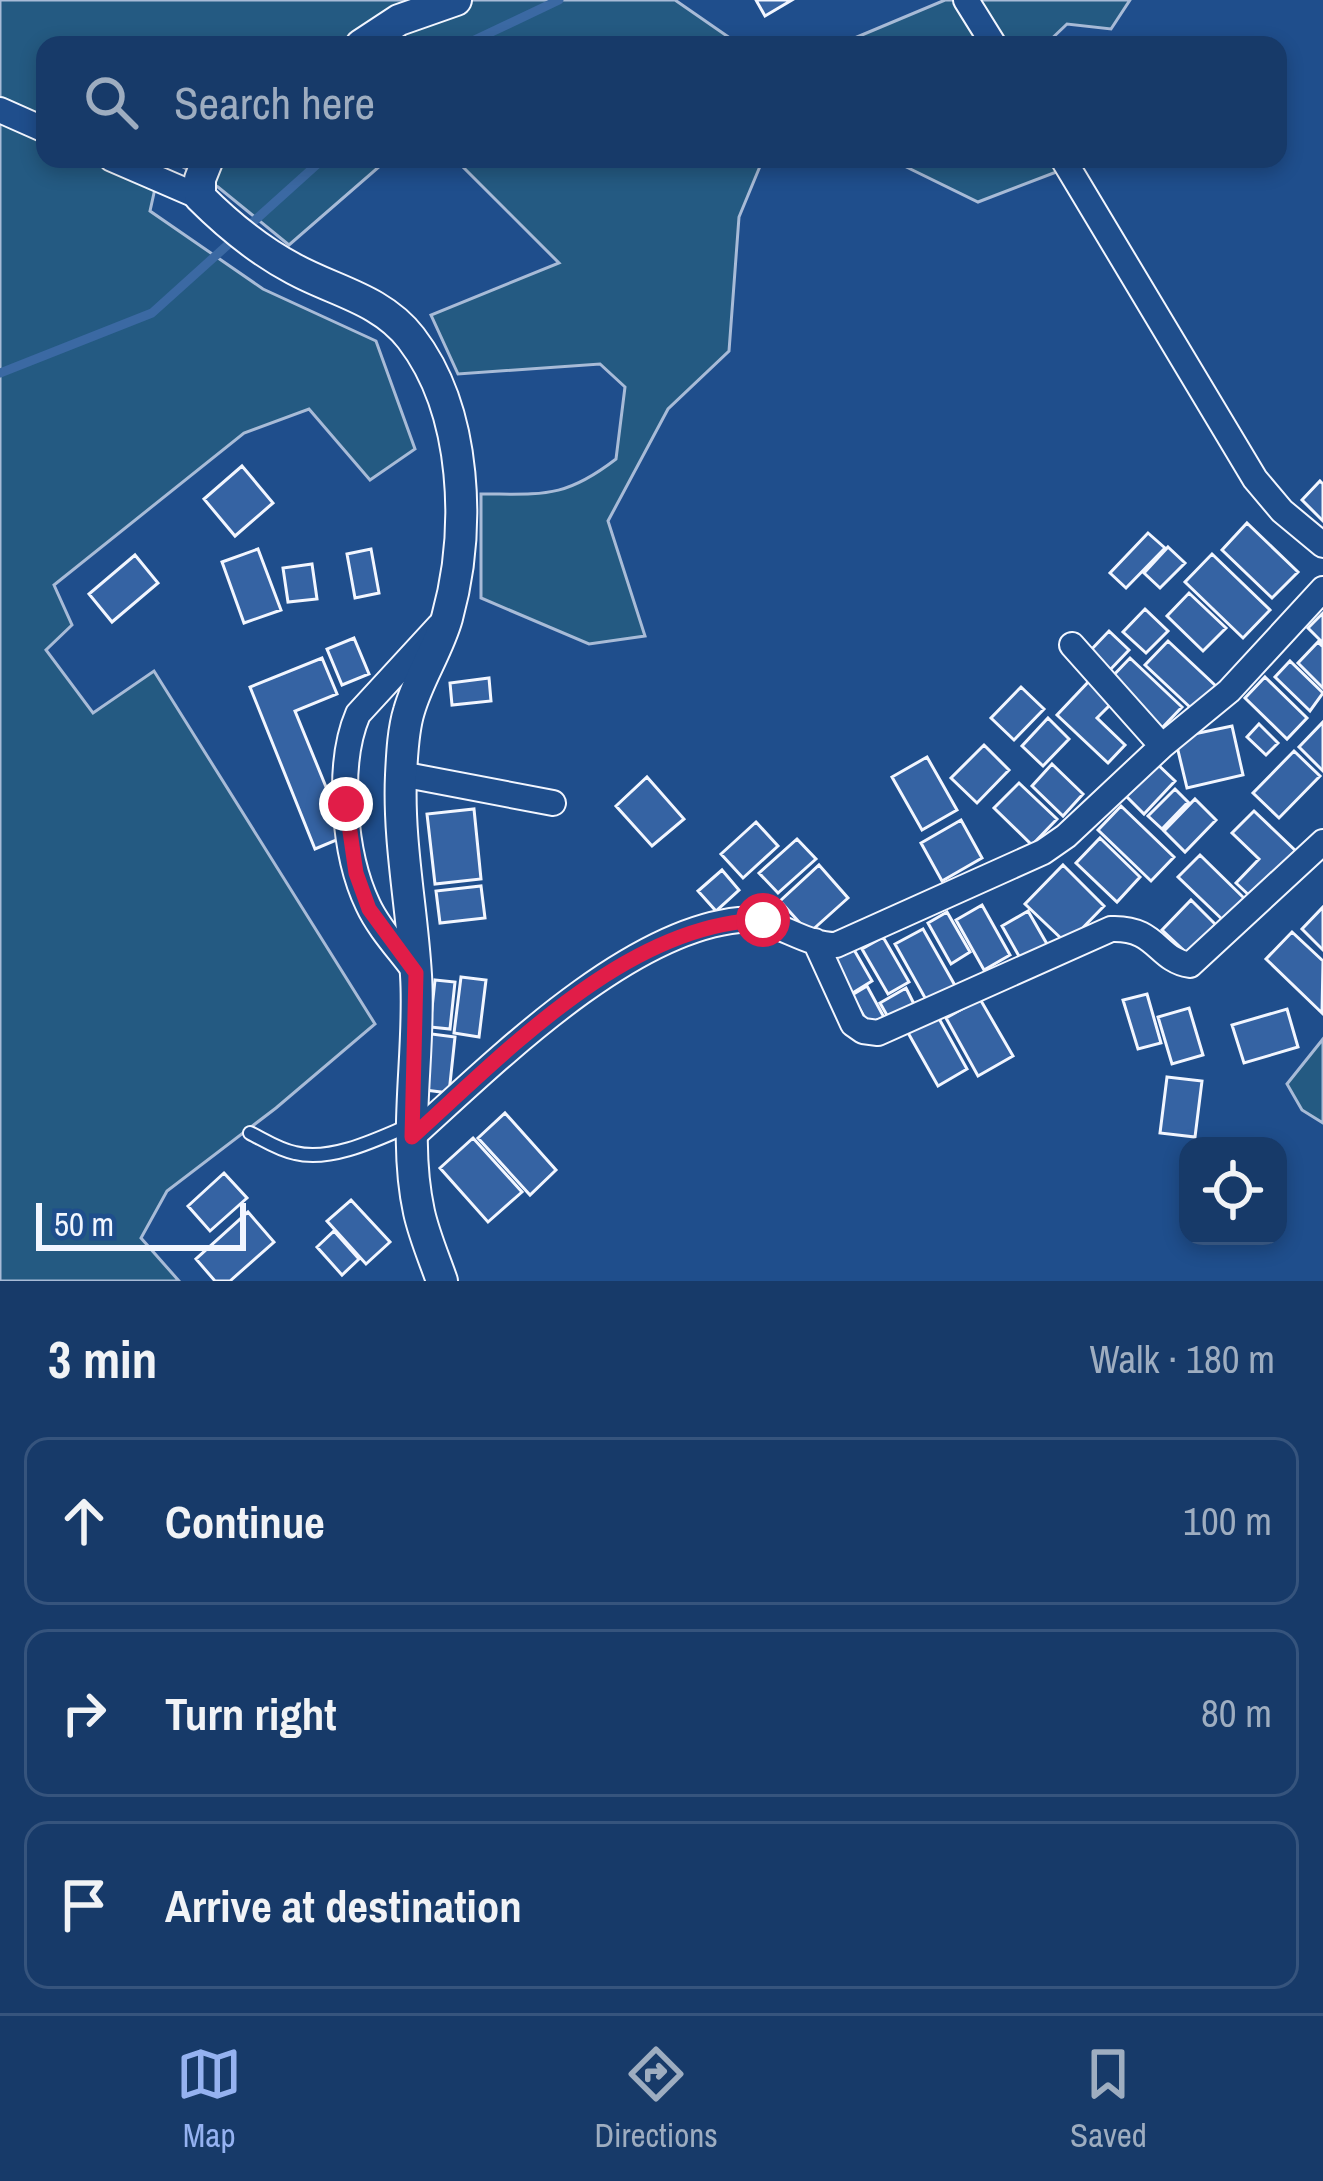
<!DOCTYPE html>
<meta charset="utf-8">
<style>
body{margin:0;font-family:"Archivo Narrow",sans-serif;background:#20416f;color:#f1f3f6}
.controls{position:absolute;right:36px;bottom:36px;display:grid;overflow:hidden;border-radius:24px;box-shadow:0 6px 18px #0003}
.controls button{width:108px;height:108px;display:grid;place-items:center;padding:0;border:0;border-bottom:3px solid #36547d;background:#173a69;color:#f1f3f6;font:60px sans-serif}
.scale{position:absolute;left:36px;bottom:30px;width:210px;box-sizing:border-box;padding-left:12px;border:6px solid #f2f6ff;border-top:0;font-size:33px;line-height:42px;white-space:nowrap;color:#f2f6ff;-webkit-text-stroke:9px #1f4e8c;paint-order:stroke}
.stop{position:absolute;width:36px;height:36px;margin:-27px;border:9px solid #e11d48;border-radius:50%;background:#fff}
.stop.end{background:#e11d48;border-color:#fff;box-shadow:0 3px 12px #0008}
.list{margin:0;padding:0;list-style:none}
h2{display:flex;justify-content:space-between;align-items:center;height:156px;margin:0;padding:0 48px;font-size:51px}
h2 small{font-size:39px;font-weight:400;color:#9eadc0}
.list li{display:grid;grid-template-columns:78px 1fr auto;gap:36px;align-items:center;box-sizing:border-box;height:168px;margin:0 24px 24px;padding:0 24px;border:3px solid #36547d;border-radius:24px}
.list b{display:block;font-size:45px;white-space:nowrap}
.list em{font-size:39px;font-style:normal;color:#9eadc0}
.icon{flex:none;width:66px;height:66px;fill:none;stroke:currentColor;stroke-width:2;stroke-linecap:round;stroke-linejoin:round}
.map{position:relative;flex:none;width:1323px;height:1281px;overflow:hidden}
.search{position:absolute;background:#173a69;box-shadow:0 6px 18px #0003;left:36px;right:36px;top:36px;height:132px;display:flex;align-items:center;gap:30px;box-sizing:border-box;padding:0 42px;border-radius:24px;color:#9eadc0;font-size:45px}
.sheet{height:732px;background:#173a69}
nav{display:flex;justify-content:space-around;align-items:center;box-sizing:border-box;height:168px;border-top:3px solid #36547d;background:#173a69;font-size:33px;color:#9eadc0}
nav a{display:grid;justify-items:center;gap:6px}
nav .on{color:#95b2f1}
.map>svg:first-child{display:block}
.green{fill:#245a82;stroke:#a8bbd7;stroke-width:3}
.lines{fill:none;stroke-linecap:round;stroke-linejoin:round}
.stream{stroke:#3b69a3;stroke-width:9}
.building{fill:#3563a3;stroke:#f2f6ff;stroke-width:3}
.service-casing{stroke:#f2f6ff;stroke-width:16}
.minor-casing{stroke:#f2f6ff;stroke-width:28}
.tertiary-casing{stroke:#f2f6ff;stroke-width:34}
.service{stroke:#1f4e8c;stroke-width:12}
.minor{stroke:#1f4e8c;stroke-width:24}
.tertiary{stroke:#1f4e8c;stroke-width:30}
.route{stroke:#e11d48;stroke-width:15}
</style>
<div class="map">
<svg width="1323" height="1281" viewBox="0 0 1323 1281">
<rect width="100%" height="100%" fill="#1f4e8c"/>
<path class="green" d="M0,0H675L740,45H45V159H165L160,166L150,211L263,289L376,341L415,449L370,480L309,409L244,433L54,585L72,625L46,650L93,713L154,671L375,1024L276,1108L167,1191L141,1238L179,1281H0Z
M945,0H1130L1111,29L1067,24L1045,45H838Z
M169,159H388L289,245L218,187Z
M455,159H763L739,217L729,351L668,409L608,521L645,636L589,644L481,598V494C543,494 564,499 616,459L625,387L600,364L458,374L431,315L559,263Z
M890,159H1051L1059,171L978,202Z
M1323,1039V1123L1302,1110L1287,1084Z"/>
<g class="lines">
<path class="stream" d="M464,45L559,0
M0,373L152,313L323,159"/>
</g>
<path class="building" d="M756,0H792L765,16Z
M242,466L273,503L235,536L204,499Z
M1320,481L1323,484V521L1302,500Z
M1247,523L1298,572L1272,598L1222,550Z
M1148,533L1165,548L1126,588L1110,573Z
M1168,547L1185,563L1160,588L1144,573Z
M258,549L281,610L244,623L222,562Z
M371,549L379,593L355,598L347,554Z
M1212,554L1270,610L1243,638L1185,582Z
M135,555L158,583L112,622L89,594Z
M312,564L317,599L288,602L283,568Z
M1189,593L1226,628L1203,651L1167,616Z
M1145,609L1168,631L1146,653L1123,632Z
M1323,613V643L1308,628Z
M1109,631L1129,650L1109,671L1089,652Z
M354,638L369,674L342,685L327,649Z
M1168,641L1217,687L1194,711L1145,665Z
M1318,642L1323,647V688L1298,663Z
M322,658L337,694L295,711L346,836L315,849L250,687Z
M1130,658L1182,707L1160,730L1108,681Z
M1290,661L1323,693L1310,711L1275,677Z
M1093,677L1116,699L1097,718L1125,745L1108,763L1057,715Z
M1265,677L1307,718L1287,739L1245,698Z
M489,678L491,701L452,705L450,683Z
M1021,687L1044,709L1014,740L991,718Z
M1048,718L1069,739L1043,766L1022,746Z
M1323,722V771L1299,747Z
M1259,724L1278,743L1266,755L1247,737Z
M1232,726L1243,775L1187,788L1175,738Z
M984,745L1009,770L977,803L951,778Z
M1294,751L1320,776L1279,818L1253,793Z
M927,757L957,810L922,830L892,777Z
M1154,761L1175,781L1144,814L1123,793Z
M1052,764L1083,794L1063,816L1032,786Z
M647,777L684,819L652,846L616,806Z
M1019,783L1057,819L1032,845L994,808Z
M1175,789L1188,802L1162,829L1148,816Z
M1195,799L1216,820L1185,852L1164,831Z
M1121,806L1174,857L1151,881L1098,830Z
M474,809L481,879L435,884L427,814Z
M1254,811L1298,853L1253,899L1236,883L1259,859L1232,833Z
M961,820L982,858L942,881L921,843Z
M756,822L778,846L743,878L721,854Z
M1100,838L1140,877L1117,902L1076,863Z
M797,839L816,859L778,893L759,873Z
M1200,855L1248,902L1227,924L1178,877Z
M819,865L848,898L809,933L780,901Z
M1063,865L1104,906L1067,944L1025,904Z
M722,870L739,890L716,911L698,891Z
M481,886L485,918L440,923L436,891Z
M1191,900L1221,930L1193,959L1162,930Z
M982,905L1010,955L984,970L956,920Z
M1323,907V950L1302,929Z
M1028,911L1051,951L1024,965L1002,926Z
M947,912L970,952L951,964L928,923Z
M923,929L957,989L929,1005L895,944Z
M1292,932L1323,961L1322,1013L1266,959Z
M883,937L909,982L888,994L862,949Z
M853,948L872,981L851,994L832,960Z
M461,977L486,980L479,1037L454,1033Z
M435,980L455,982L450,1029L430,1027Z
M867,986L886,1021L871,1029L852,995Z
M906,988L917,1010L892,1024L880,1003Z
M1147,994L1161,1043L1138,1049L1123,1000Z
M980,999L1013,1056L978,1076L946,1018Z
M1189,1008L1203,1055L1172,1064L1158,1017Z
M1287,1009L1298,1047L1244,1063L1232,1025Z
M937,1015L967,1069L938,1086L907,1031Z
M424,1033L455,1037L449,1093L417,1089Z
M1167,1077L1202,1081L1195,1137L1160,1133Z
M505,1113L556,1170L530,1195L478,1138Z
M473,1138L522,1192L488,1222L440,1168Z
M224,1173L247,1198L210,1231L188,1206Z
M351,1200L390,1242L366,1264L327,1221Z
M248,1212L274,1242L230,1281H215L196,1259Z
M334,1231L359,1259L342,1275L317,1247Z"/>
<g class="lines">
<g class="service-casing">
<path id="service" d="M250,1133C264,1140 279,1150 295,1153C330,1162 376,1140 408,1126"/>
</g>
<g class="minor-casing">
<path id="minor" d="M966,0L994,45
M0,110L45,130
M112,159L200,197
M1063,159L1255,479L1282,511L1323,545
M1072,645L1162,746
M401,774L553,803
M815,941L853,1024L863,1031L878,1033L1111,929C1157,927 1157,960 1190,965L1323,842
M416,973C401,952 379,929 368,905C344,855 336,765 358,714L439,626
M412,1137C493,1064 626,931 739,920C776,917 801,945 836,945L1043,852L1066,836L1162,746L1229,691L1323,589"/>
</g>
<g class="tertiary-casing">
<path id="tertiary" d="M361,45L399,20L456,0
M208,159L200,179V197C227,224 260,251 294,269C334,291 381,299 411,338C468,412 471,531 447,618C438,650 418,679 409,711C403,730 402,755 401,775C398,841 412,908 416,975C421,1053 402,1134 419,1212C424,1235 434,1258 442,1281"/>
</g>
<use href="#service" class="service"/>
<use href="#minor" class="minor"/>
<use href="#tertiary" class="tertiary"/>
</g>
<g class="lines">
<path class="route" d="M346,804L356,873L369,909L416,973L412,1137C506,1052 628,923 763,920"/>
</g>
</svg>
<div class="controls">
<button><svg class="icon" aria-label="locate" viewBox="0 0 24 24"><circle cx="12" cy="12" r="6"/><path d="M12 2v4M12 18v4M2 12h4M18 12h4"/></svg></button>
</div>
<div class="scale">50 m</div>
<div class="stop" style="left:763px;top:920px"></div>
<div class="stop end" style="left:346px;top:804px"></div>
<div class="search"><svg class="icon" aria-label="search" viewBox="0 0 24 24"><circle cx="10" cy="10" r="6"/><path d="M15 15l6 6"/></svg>Search here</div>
</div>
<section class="sheet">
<h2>3 min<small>Walk · 180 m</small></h2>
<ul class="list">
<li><svg class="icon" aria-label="ahead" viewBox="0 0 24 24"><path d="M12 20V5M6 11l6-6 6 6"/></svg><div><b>Continue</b></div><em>100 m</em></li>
<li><svg class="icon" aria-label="right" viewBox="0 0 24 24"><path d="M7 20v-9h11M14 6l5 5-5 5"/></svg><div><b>Turn right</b></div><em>80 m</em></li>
<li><svg class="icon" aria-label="arrive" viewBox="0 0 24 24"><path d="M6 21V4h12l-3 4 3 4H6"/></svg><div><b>Arrive at destination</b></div></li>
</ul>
</section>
<nav>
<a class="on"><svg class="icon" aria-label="map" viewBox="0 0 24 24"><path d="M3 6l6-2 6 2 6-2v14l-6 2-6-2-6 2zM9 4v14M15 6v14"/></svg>Map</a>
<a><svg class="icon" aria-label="directions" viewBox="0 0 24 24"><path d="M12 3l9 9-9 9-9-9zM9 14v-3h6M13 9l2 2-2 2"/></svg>Directions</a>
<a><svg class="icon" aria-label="saved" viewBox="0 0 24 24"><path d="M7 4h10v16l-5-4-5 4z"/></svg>Saved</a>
</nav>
